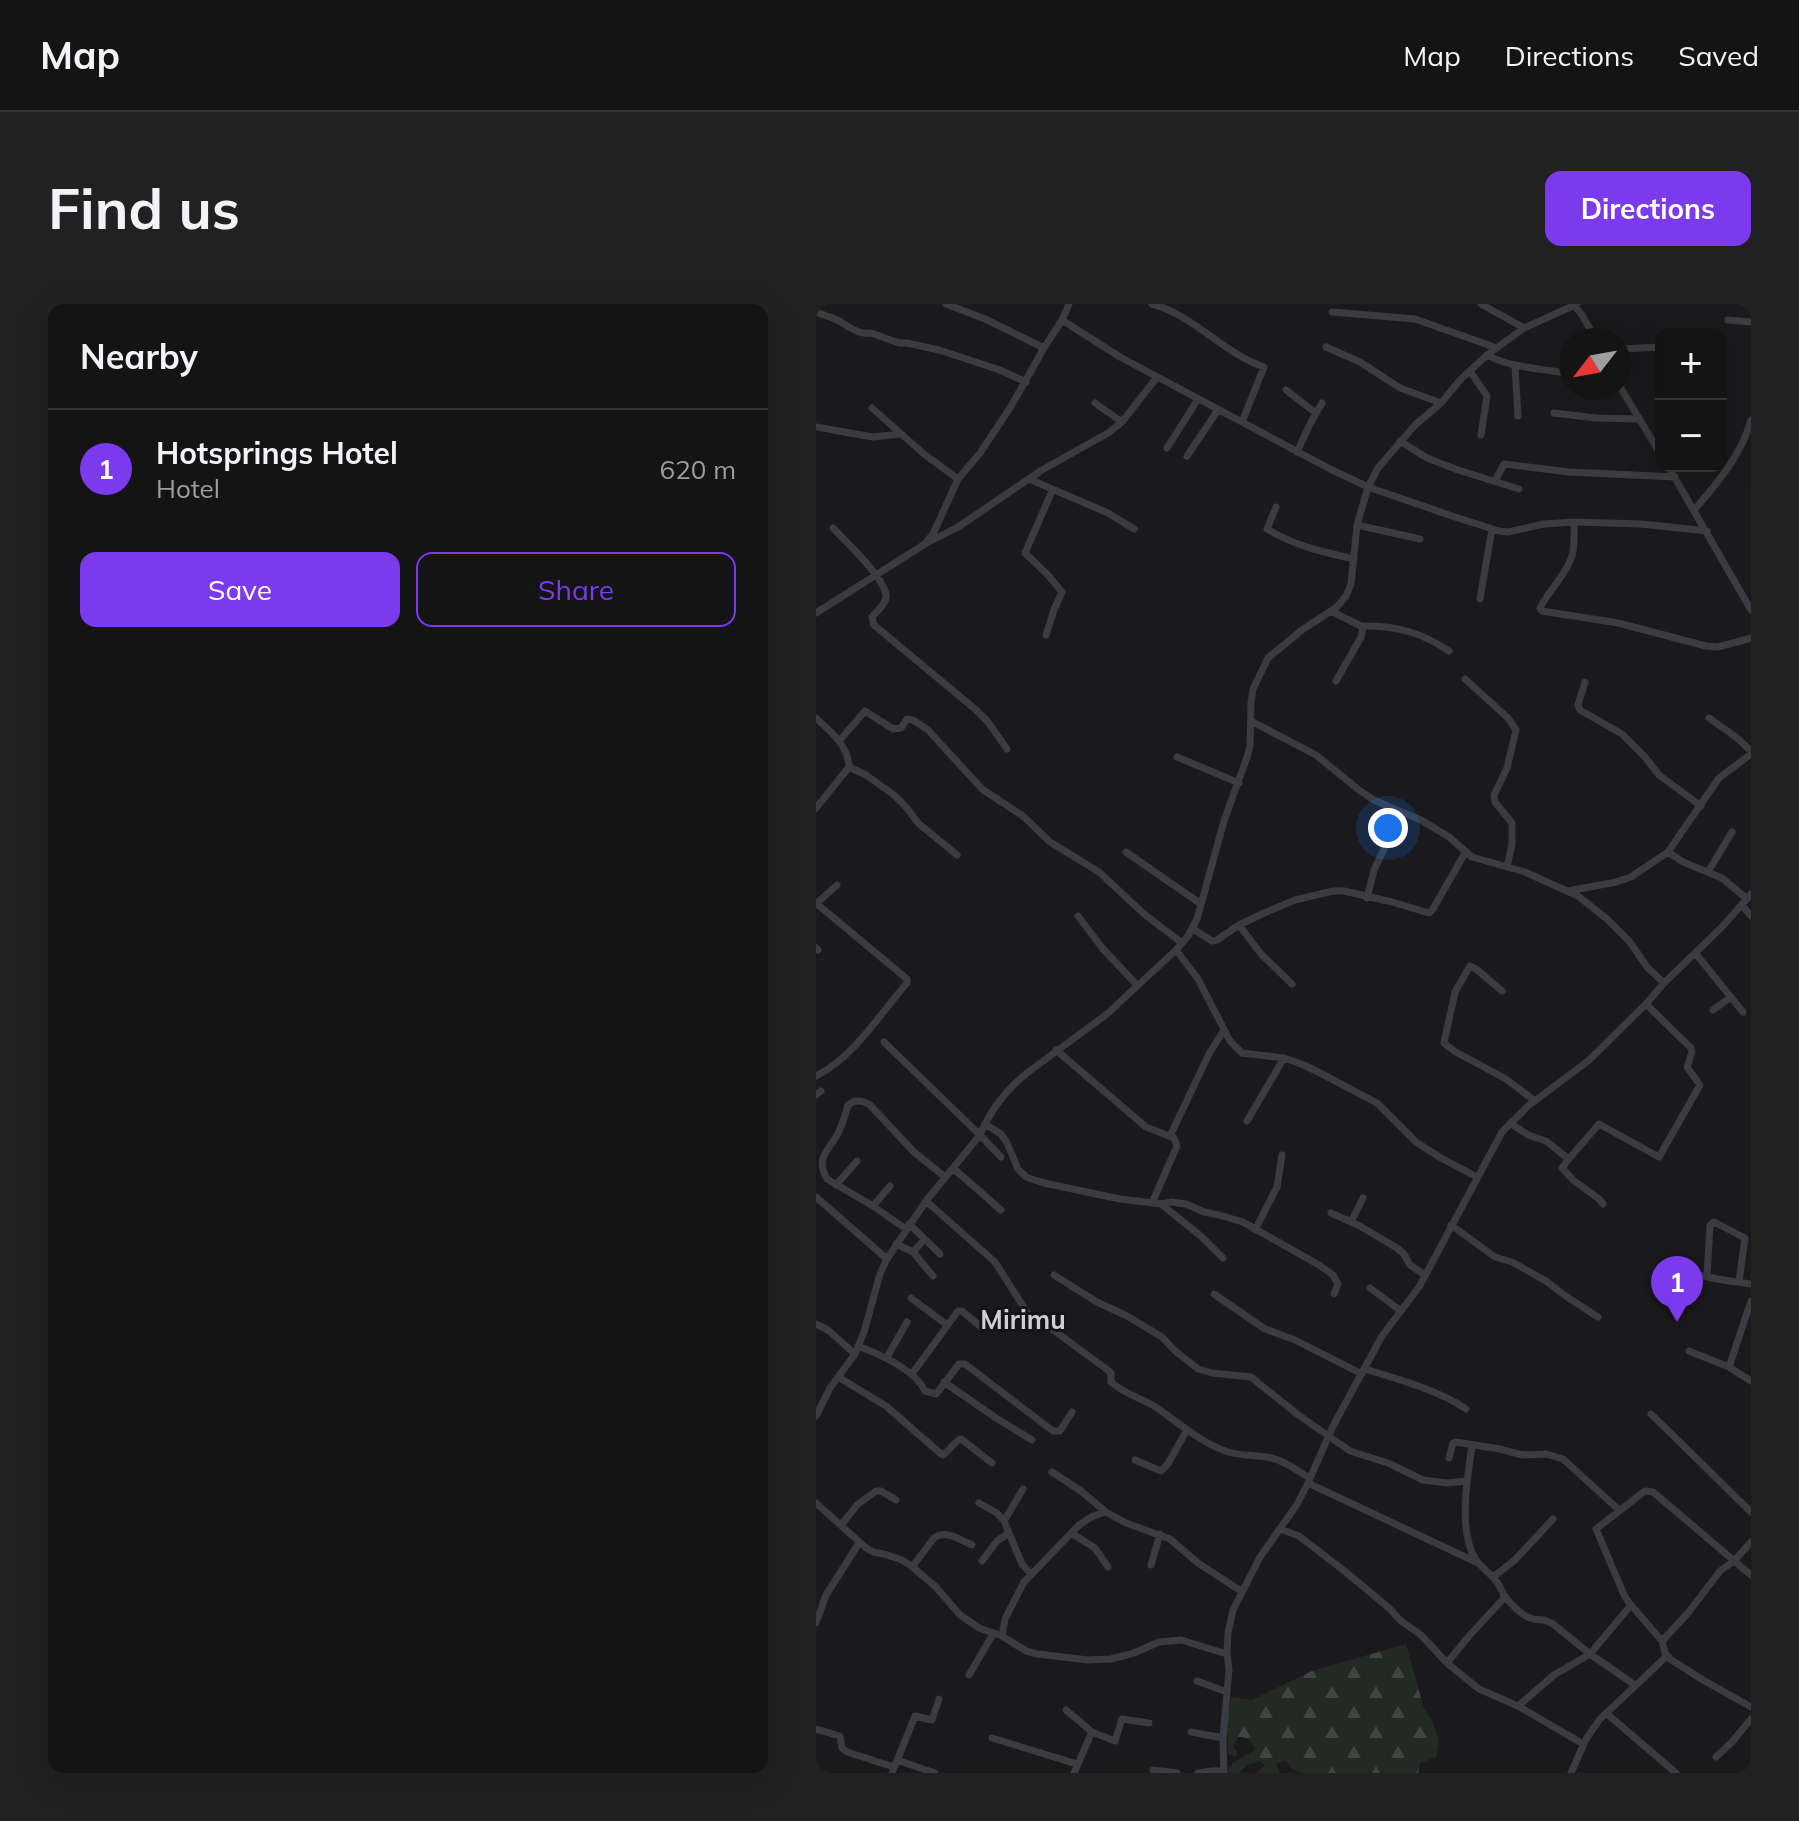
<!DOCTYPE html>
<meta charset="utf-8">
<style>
body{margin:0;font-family:Mulish,sans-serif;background:#212122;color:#f1f3f6}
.controls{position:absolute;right:24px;top:24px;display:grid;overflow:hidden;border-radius:16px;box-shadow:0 8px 32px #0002}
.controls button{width:72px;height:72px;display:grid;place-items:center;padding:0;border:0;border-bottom:2px solid #333334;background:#141415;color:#f1f3f6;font:40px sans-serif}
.compass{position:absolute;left:743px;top:24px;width:72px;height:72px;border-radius:50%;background:#141415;box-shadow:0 8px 32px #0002;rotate:239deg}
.you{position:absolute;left:572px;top:524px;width:28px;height:28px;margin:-20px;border:6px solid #fff;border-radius:50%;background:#1a73e8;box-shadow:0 0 0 12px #1a73e833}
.badge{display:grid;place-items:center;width:52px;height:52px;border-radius:50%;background:#7c3aed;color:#fff;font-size:26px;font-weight:700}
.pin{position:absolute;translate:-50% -66px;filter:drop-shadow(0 2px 4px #0008)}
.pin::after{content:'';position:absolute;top:42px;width:28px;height:24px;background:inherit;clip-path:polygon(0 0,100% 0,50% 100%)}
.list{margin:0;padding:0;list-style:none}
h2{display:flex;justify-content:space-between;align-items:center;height:104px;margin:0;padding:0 32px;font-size:34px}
h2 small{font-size:26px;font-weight:400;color:#9d9ea0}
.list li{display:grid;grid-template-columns:52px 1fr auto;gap:24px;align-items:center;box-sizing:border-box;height:120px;padding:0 32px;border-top:2px solid #333334}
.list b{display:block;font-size:30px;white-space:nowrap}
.list p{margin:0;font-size:26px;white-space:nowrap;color:#9d9ea0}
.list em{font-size:26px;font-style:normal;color:#9d9ea0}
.actions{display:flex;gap:16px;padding:24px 32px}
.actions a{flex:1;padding:18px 0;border:2px solid #7c3aed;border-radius:16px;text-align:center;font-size:28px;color:#7c3aed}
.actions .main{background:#7c3aed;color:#fff}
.map{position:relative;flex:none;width:935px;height:1469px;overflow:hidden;border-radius:16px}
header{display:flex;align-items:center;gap:48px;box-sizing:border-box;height:112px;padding:0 40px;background:#141415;border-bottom:2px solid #333334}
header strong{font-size:38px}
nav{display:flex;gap:44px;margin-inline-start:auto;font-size:28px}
.intro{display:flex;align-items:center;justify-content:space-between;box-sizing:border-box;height:192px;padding:0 48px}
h1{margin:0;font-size:56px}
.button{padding:20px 36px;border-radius:16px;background:#7c3aed;color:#fff;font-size:28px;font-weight:700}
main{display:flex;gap:48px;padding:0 48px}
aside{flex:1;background:#141415;border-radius:16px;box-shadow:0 8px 32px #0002}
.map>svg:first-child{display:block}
.forest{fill:url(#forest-firs)}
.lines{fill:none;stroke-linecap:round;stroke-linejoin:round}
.minor{stroke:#3b3c41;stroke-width:7}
.labels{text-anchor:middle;stroke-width:6;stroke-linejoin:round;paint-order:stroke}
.quarter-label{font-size:26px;font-weight:bold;fill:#cdd0d7;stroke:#151517}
</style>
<header>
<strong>Map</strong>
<nav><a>Map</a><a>Directions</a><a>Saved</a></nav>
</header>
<div class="intro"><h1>Find us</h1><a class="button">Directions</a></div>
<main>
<aside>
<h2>Nearby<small></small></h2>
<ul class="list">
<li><span class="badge">1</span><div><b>Hotsprings Hotel</b><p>Hotel</p></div><em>620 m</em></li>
</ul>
<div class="actions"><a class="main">Save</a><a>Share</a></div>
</aside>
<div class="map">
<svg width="935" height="1469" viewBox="0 0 935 1469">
<defs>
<pattern id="forest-firs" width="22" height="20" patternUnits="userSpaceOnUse" patternTransform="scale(2)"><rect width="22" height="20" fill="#222a23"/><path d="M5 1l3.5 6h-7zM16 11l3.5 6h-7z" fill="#3f4641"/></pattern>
</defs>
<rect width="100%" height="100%" fill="#1a1a1c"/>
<path class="forest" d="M590,1340L608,1405L616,1417L623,1435L620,1453L604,1459L602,1469H485L476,1465L470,1456L460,1460L464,1469H439L449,1462L445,1457L430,1461L423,1469H413L412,1465L417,1459L439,1446C436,1438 431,1432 422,1433L417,1443L421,1447L420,1453L412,1450L411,1418L415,1393L436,1396L496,1367Z"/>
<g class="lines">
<path class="minor" d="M130,0L169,15L228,44
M336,0C378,11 408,50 448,63L426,118
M665,0L708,24
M758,1L766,11L780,36
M0,8C6,11 13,12 19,15C32,21 40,31 55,29L83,39H91L123,46L184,66L210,78
M516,8L599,15L681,44
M246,16L304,53L514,165L552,183L639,213L683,227L692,228L728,220L758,218L825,220L891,227
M912,16L935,18
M510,43L544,58L584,84L625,99
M803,45L845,43
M671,51C697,65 727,64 755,70
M699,62L702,112
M654,67L671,92L665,131
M803,81L845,151
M470,86L500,109
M279,99L306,118
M56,104L108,150L142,175
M738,109L780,114L822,115
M0,123L57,133L85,130
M584,137L611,154L642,166L703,185
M351,144L382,95
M481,148L494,120L506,99
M371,152L402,106
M852,162L935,306
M213,175L292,209L318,225
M679,177L688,160L753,168L859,173
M460,203L451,225C479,242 507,248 538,255
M878,206C901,180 926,150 935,116
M758,218C758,229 759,241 756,252C750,271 733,286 724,304L726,307L802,319L890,342L902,343L935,334
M541,221L604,235
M17,224C30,238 68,273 70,291C71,299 61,307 56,313L58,321L159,405L172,418L191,445
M111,237L117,230L142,175L164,149L194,104L228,44L246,16L253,0
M664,295L676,225
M515,307L545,322L547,324L545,333L520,377
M0,309L109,240L142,223L226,166L292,129L306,118L341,73
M545,322C578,321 605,328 633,347
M230,331L238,306L246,288L232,271L209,249L236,187
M649,375L692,414L700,426L691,464L678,491L679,498L696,519V540L691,563
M769,378L762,401L764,406L806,430L829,453L843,471L885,502
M0,414C15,428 32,441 33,463L0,504
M893,414L920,433L935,447
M435,417L500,451L543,486L558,496L583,507
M23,437L49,407L77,425L85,424L91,415L97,416L112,426L166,485L207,512L234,538L283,568L328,610L366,639
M361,453L423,479
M33,463L50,471L78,491L90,503L102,519L141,551
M310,548L385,600
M852,548L867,558L906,574L931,595
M892,568L916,528
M752,587L800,578L815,573L852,548L903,474L935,450
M551,594L558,566L570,541L583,507L605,516L633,533L656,553L709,568L762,592L791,615L814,638L831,663L848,679
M0,600L21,581
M926,601L935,612
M262,612L287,645L321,681
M423,621L445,650L476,680
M377,625L396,637L401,636L423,621L448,609L479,596L517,587H528L576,598L613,609L617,605L649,549
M0,644L2,646
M360,646L382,675L414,737L426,749L468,754L488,761L506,770L561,799L600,838L625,854L661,873
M880,650L927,708
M686,687L660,665L654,662L639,688L628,739L638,747L690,775L719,797
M897,706L915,693
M68,738L164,831L185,853
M240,746L330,823L358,834L361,842L336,899
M0,772C38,753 63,711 91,679V675L1,600
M0,791L5,787
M431,817L468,754
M694,819L712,831L730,837L750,853L752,856L746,864L757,876L783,895L787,900
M169,820L185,830L191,839L202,865L210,873L228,879L304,895L345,900L355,898L370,900L388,908L403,911L427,918L503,961L517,971L522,980L518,990
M354,832L393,750L408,726
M752,856L783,820L843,853L884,781L871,763L876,748L875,744L830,700
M137,864L185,906
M20,881L41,857
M0,893L71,955
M110,897L179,958L212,1010L240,1028L293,1067L295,1069V1078C307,1089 324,1094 338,1102C362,1118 385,1139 412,1148C426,1152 441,1151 455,1154C470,1157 481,1167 494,1174
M345,900L386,933L407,954
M57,902L74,882
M515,909L542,921L581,944L588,950L594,961L609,971
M535,918L547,894
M93,920L124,950
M635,921L679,953L696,958L730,977L751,993L782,1013
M90,925L57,902L11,875C0,855 10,849 20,833C26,823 29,812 32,801C39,795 46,796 54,801L98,848L129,873
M439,926L461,883L466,851
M80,940L97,948L108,936
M97,948L117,972
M878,970L901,975L935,980
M238,971L281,998L311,1012L346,1033L358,1046L382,1065L396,1069L435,1073L481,1110L534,1147L572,1159L607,1176L631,1179L651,1177
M891,972L894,921L898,918L929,934L923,978
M554,984L585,1007
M398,990L449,1025L479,1036L546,1070
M95,994L131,1021
M0,1020L12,1026L39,1050
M42,1042C63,1050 99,1065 109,1087L120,1090L143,1060H149L237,1127H244L256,1108
M873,1047L913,1063L935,1077
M71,1053L91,1018
M913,1063L935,997
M549,1065C579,1074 625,1087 650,1105
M96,1070L142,1007H146L165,1023
M22,1073L70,1102L124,1149L127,1151C134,1147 137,1138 145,1135L176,1159
M128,1078L180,1114L216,1136
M835,1110L935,1208
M0,1112L14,1084L39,1050L48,1028L64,970L71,955L110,897L164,831C174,807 191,785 211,769L291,710L360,646L372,632L381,615L408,517L431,453L434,442L435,399L437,385L452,354L486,326L521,303L530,292L535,280L541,221L552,183L562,164L599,121L625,99L645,75L671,51L708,24L761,0
M656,1141C652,1173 641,1226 660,1256C666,1264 675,1270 681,1278C685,1283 686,1289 690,1294C696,1301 706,1311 714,1314C723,1318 726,1313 737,1320L774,1350L819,1381
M633,1154L637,1139L640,1138L684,1145L706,1151L730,1150L747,1155L803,1206
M319,1156L345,1167L351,1161L371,1126
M236,1168L265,1187L290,1208L310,1219L354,1235L382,1259L425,1287
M492,1179L660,1258
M0,1199L49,1243L57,1248L68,1250L86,1256L94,1261L120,1283L144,1311L163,1324L186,1332L210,1347L221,1350L272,1356L295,1355L318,1349L343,1338L365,1336L411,1350
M163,1199L181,1209L188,1217L206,1260L215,1270
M188,1217L207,1185
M25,1221L42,1200L60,1187H65L80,1196
M464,1225L483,1232L531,1269L573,1304L585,1317L605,1331L631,1359L663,1385L702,1402L767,1440
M255,1229L279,1244L292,1263
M166,1257L181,1237L193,1229
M335,1261L344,1230
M96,1263L118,1234C131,1225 143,1236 156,1241
M677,1273L699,1256L737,1215
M815,1301L846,1337L849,1349L854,1355L887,1376L935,1403
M0,1319L10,1291L43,1239
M186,1332L189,1315L208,1278L263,1221L277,1212L290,1208
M846,1337L872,1309L904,1267L918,1257L935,1238
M631,1359L653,1332L689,1293
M153,1371L177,1330
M381,1377L411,1388
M702,1402L738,1371L774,1350L815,1301L809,1293L780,1225L829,1187L837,1188L935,1271
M250,1406L276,1428L258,1469
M790,1409L860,1469
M0,1425L24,1432L26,1444L31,1448L78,1463
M276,1428L299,1437L306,1415L333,1419
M375,1428L407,1434
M176,1434L261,1460
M900,1453L916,1438L935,1415
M81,1456L119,1469
M337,1466L361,1469
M76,1469L99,1412L116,1416L123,1395
M382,1469L396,1467H408
M408,1469L407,1434L413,1366L411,1350L412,1329L417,1306L444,1253L480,1202L491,1181L517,1122L566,1032L603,983L686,828L712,802L772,757L830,700L848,679L906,623L935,590
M755,1469L770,1435L784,1415L851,1352"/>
</g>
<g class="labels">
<g class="quarter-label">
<text x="207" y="1025">Mirimu</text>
</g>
</g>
</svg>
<div class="controls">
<button>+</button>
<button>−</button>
</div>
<svg class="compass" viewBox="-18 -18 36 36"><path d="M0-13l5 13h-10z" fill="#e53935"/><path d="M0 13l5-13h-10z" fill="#9d9ea0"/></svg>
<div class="you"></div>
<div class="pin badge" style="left:861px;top:1018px">1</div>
</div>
</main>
